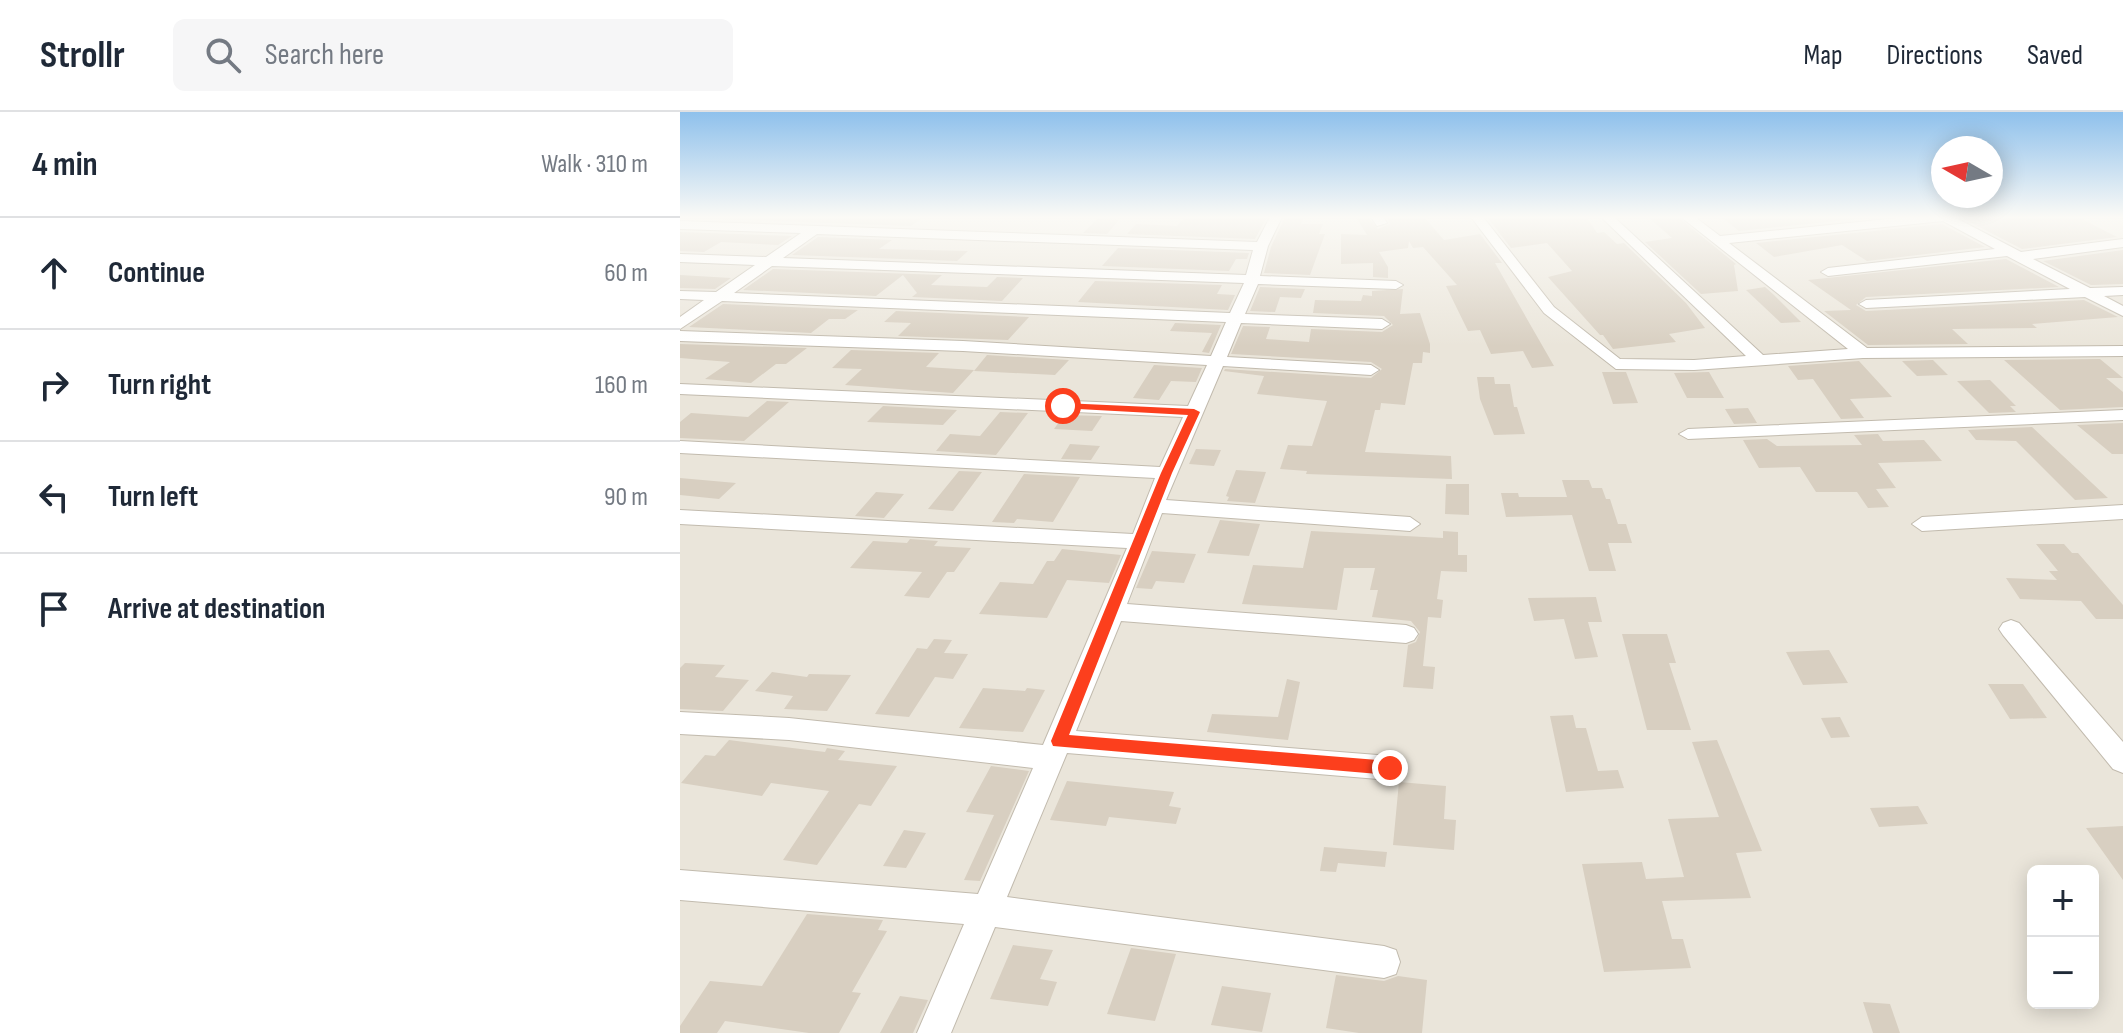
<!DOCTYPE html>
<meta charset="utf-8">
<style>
body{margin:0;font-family:"Sofia Sans Condensed",sans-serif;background:#f6f6f7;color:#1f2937}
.controls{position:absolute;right:24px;bottom:24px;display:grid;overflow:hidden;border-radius:12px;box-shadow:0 4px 20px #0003}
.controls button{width:72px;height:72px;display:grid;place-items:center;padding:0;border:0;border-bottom:2px solid #e0e1e3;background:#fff;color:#1f2937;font:40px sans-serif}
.compass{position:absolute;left:1251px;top:24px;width:72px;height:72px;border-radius:50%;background:#fff;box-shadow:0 4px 20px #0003;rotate:279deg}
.stop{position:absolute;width:24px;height:24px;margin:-18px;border:6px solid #fc3f1d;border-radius:50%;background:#fff}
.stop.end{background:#fc3f1d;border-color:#fff;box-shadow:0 2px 8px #0008}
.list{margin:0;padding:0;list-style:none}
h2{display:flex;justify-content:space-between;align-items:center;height:104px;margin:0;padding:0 32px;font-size:34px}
h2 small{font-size:26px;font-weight:400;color:#747a83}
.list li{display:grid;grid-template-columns:52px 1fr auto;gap:24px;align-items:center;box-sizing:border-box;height:112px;padding:0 32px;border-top:2px solid #e0e1e3}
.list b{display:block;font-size:30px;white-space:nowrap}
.list em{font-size:26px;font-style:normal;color:#747a83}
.icon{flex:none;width:44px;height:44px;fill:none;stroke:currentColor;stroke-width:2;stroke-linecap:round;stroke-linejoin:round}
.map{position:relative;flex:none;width:1443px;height:921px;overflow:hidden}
header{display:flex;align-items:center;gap:48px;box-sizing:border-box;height:112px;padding:0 40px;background:#fff;border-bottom:2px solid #e0e1e3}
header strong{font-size:38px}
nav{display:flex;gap:44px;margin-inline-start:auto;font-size:28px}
.search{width:560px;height:72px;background:#f6f6f7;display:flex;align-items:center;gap:20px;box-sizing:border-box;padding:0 28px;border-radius:12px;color:#747a83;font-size:30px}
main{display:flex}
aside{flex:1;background:#fff}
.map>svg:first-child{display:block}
.residential{fill:#eae5da;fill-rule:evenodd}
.building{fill:#d8cfc1}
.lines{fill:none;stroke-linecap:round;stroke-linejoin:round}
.minor-casing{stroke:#c2bbae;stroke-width:2}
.minor{fill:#fff;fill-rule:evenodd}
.route{fill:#fc3f1d}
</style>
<header>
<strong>Strollr</strong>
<div class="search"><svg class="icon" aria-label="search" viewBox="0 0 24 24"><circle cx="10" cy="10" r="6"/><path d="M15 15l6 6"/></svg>Search here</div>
<nav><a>Map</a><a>Directions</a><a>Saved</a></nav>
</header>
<main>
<aside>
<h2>4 min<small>Walk · 310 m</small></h2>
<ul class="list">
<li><svg class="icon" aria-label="ahead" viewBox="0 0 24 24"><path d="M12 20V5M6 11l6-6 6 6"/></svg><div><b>Continue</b></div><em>60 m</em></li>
<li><svg class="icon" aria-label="right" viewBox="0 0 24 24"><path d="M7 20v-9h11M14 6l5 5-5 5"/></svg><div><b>Turn right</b></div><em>160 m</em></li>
<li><svg class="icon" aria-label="left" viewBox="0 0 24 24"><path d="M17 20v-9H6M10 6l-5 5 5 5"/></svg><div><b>Turn left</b></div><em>90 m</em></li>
<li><svg class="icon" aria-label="arrive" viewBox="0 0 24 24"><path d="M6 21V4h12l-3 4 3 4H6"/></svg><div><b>Arrive at destination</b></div></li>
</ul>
</aside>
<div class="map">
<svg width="1443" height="921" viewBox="0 0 1443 921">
<rect width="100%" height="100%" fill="#f6f3ec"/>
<path class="residential" d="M0,105H1443V921H0ZM1353,759H1413V891H1353Z"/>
<path class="building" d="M14,105H244L231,114L11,106Z
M505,105L554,107L587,105L575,127L447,122L456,112L497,114Z
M605,105H624L621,112H643L639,122H645L630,163L584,161L591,135Z
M676,105H688L698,117L710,112L707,105H744L764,128L800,122L822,151H815L874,254L852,256L843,239L811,242L800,218L788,219L766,174L777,173L743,135L733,136L729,129L728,136L699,140L708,155V166L693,165V151L661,152V122L687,123Z
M807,105L908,107L917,121L924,120L937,132L944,131L1006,191L1025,216L989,222L996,230L933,237L923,223H920L868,165L892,159L867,131L831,136Z
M968,105H998L1056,152L1054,153L1058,179L1021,182L965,130L992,126Z
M1041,105H1172L1176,107L1059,119Z
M1296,105H1398L1437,125L1342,137L1284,107Z
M417,107L439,108L427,122L403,121Z
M1262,112L1305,135L1187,149L1162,133L1094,145L1076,131Z
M0,120L112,124L98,133L41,130L24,140L0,139Z
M138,125L212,128L199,137L288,139L277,149L112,143Z
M438,136L569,141L567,147H556L549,159L422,154Z
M1443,138V172L1411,173L1363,149Z
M1326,147L1379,175L1186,185L1176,193L1186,199L1404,188L1438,205L1352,212L1357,216L1272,217L1288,232L1188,233L1144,199L1171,198L1128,168Z
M93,157L262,163L251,173L307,175L317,165L343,166L322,189L232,185L237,181L223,163L196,184L63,178Z
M0,163L51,166L35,177L0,176Z
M415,169L542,173L537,182L555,183L548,198L398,190Z
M580,175L625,177L621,186L600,185L595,200L570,199Z
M1085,175L1094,183L1121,210L1101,211L1066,178Z
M723,177L720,202L740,201L750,232V241L743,240L742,251H733L725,293L701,291L700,298H695L685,340L771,344L772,367L626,362L627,359L600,357L608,333L632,334L647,289L577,282L584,264L544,259L545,257L691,266L702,257L691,250L551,242L563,214L590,215L586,227L629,230L631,217L702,220L713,213L704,204L633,201L635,188L681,189L683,183L692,184V179Z
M43,192L178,198L165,207H149L131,221L9,215Z
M216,199L349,205L328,228L218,224L231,211L204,210Z
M495,211L541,213L529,241L522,240L532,221L490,219Z
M0,232L127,236L106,252H96L71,271L25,267L50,250L0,246Z
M171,238L259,241L246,255L294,258L273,281L165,273L182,257L152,256Z
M307,243L389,248L375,263L294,259Z
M1420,247L1443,266H1426L1443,280V295L1380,298L1324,248Z
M1253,248L1268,263L1237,264L1222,249Z
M1179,249L1212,285L1170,287L1184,306L1161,307L1133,267L1118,268L1108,254Z
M474,253L522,256L516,270L491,269L479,288L453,286Z
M922,260H946L958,291L933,292Z
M1029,260L1044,286H1007L994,261Z
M797,265H814L815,272H830L834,295H837L845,322L814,323L800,287Z
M1310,268L1336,294H1330L1336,300L1309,301L1277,269Z
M87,289L109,290L64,329L0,326V310L11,301L68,305Z
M203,294L277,298L263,313L187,310Z
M1068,296L1077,311L1054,312L1045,297Z
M320,300L348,301L316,343L256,339L270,322L300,324Z
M384,303L422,304L412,319L374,317Z
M1443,311V342H1432L1397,313Z
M1352,315L1367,329L1428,386L1395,388L1336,329L1296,328L1288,318Z
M1198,322L1203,329L1244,328L1262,349L1198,351L1216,376L1196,377L1209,395L1188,396L1177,380H1136L1120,355L1079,356L1063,328L1087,327L1097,334L1182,333L1174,323Z
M390,332L420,334L411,348L381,347Z
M516,337L541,338L534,354L509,352Z
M556,358L586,360L575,391L547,389L549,385L546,384Z
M279,359L302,360L273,399L248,397Z
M344,362L400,365L373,410L337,407L334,411L312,410Z
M0,366L56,371L39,387L0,383Z
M882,368H909L912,376H922L926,387H930L938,412H946L952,431H928L936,459H909L892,403L826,405L821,381H838L839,385H887Z
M766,372H789V403L765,402Z
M196,380L224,382L204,406L175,404Z
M540,408L580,412L569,444L527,441Z
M631,419L763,426V419L778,420V443H787V460L761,459L757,487L763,488L761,506L748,505L743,554L755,555L753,577L723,575L728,533L736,530L740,520L731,509L692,505L698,478H690L695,456H664L657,498L562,492L573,453L623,456Z
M230,427L258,429L254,434L291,436L274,460H267L249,486L224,484L242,460L170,456L193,429L227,431Z
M1356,432H1384L1392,441H1398L1443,493V507H1416L1401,489L1340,487L1326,466L1377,468L1369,459H1378Z
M382,437L441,443L429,471L387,468L367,506L299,502L320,470L353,472L367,449H374Z
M472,439L516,442L504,471L476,469L472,477L456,476Z
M916,485L922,510H908L918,545L895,547L884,507L854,509L848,486Z
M942,522H987L996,551H989L1011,618H967Z
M254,527L272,528L264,541L288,542L273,567L255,565L229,605L195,602L237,536L247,537Z
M1149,538L1168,571L1123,573L1106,540Z
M5,551L45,553L35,565L69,568L43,599L0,597V556Z
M92,560L127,565L129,562L171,563L147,599L104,597L113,584L75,579Z
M607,567L620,570L608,628L527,620L532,602L598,605Z
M1308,572H1343L1367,606L1330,607Z
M303,576L345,579L347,576L365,578L343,620L279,616Z
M893,603L896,616H906L918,659L938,658L944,676L886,680L870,604Z
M1160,605L1170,625L1151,626L1141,606Z
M49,628L145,640L147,636L165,639L158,648L217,654L191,694L179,692L137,753L103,748L149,679L91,671L82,684L1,671L25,643L35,644Z
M1037,628L1082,739L1056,741L1071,786L982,789L992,827H1003L1011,856L924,860L902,752L962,750L966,767L1004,765L988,707L1039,705L1012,630Z
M311,654L349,659L300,769L284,768L314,703L286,700Z
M387,669L494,680L489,694L501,696L496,712L429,705L426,714L370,708Z
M719,670L766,674L764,707L776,708L774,738L713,733Z
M1238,694L1248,712L1199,715L1190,696Z
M1443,714V768L1406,716Z
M224,718L246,721L226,756L203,754Z
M644,735L707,740L705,755L658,751L656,760L640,759Z
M127,802L203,808L198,818L207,819L172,880L181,881L159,921H129L45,909L37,921H0V914L30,869L82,874Z
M333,833L373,838L360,867L377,870L368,894L310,887Z
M451,836L496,842L475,909L427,902Z
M656,863L704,869L718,864L747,868L742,921H679L646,916Z
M542,874L591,881L582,920L531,913Z
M220,884L248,888L233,921H200Z
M1183,890L1210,892L1220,921H1193Z"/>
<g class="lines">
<g class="minor-casing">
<path id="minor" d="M590,105H602L588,134L580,164L716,169L723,173L716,177L578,172L565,202L702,207L710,212L702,217L561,211L547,245L691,253L699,258L691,263L543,254L486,388L730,405L740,412L730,419L482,401L447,492L726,513L734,516L738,522L734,528L726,531L441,509L396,619L710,644L720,647L724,656L720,665L710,668L387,641L327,785L704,834L716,838L720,850L716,862L704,866L315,815L271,921H237L284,812L0,788V758L298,782L353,656L109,628L0,622V600L109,606L363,633L447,436L0,412V398L453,422L475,366L0,341V329L480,355L503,305L0,282V272L508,294L527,253L283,239L0,229V219L283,229L531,244L546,210L42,189L0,217V205L24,188L0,187V179L36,180L75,153L0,150V142L86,145L121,121L0,117V109L577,130ZM137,122L573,138L566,163L103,146ZM92,154L564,171L550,201L54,181Z
M691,105H703L707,111L697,114Z
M791,105H803L874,195L940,247L1014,248L1066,244L921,105H934L1083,243L1168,237L1001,105H1015L1040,124L1228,105H1274L1341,140L1443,127V135L1353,147L1410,176L1443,175V183L1424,184L1443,194V204L1405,185L1186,196L1179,192L1186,188L1390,177L1327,144L1148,164L1141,160L1148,156L1315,137L1263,109L1049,131L1187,236L1443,234V244L1183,246L1014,258L936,257L864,201Z
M1443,298V308L1008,327L999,322L1008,317Z
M1443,393V407L1242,419L1232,412L1242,405Z
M1331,508L1339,511L1443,630V661L1433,657L1323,523L1319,517L1323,511Z"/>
</g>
<use href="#minor" class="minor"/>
</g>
<linearGradient id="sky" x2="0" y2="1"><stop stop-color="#8fc1ec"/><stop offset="0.45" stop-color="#fbfaf6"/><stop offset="1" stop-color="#fbfaf6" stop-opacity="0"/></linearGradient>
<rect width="1443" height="234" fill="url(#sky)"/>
<path class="route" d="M383,291L514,297L520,300L492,361L389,623L710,649L716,651V661L710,663L373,634L371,629L481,361L508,303L380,296L378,294Z"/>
</svg>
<div class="controls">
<button>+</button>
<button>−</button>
</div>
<svg class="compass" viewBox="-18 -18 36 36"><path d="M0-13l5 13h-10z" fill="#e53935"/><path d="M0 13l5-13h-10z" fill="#747a83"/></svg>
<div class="stop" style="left:383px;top:294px"></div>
<div class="stop end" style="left:710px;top:656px"></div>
</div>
</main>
